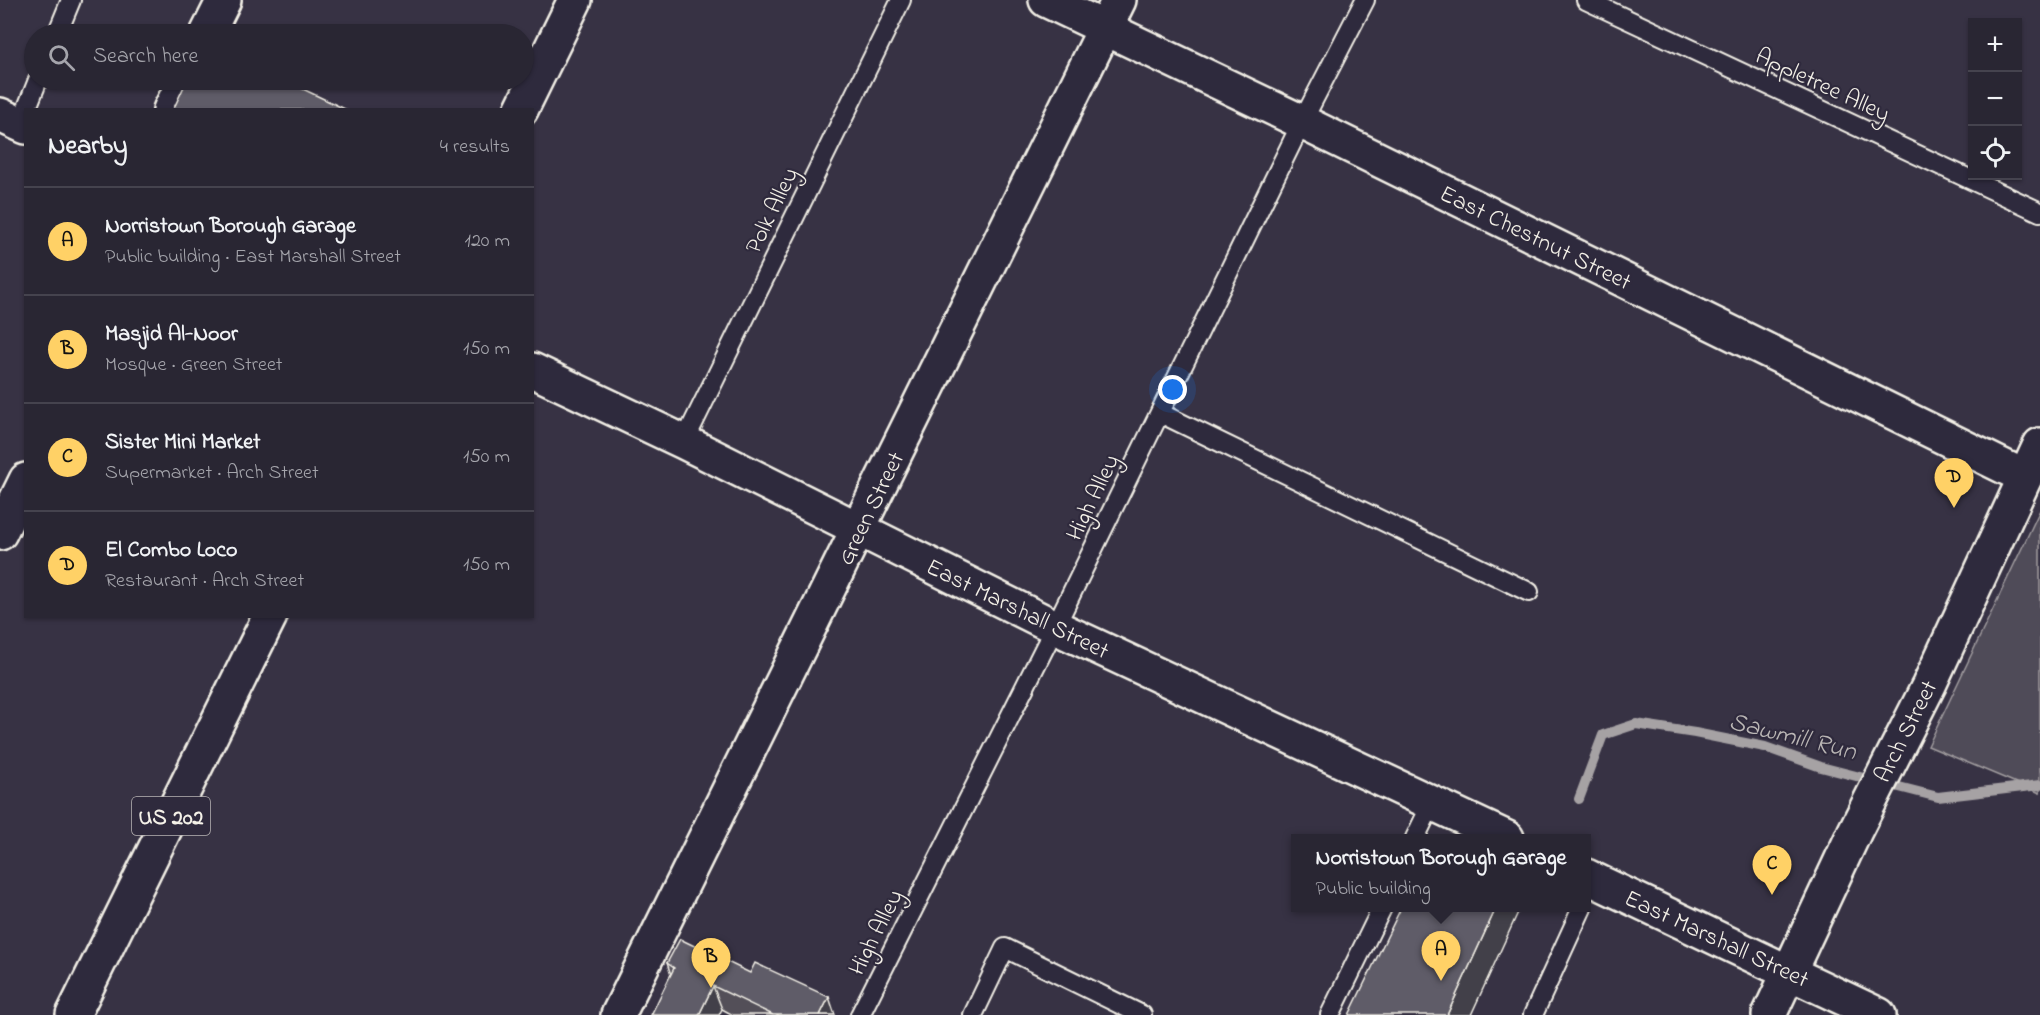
<!DOCTYPE html>
<meta charset="utf-8">
<style>
body{margin:0;font-family:"Indie Flower",sans-serif;background:#312e3b;color:#f1f3f6}
.controls{position:absolute;right:18px;top:18px;display:grid;overflow:hidden;border-radius:0px;box-shadow:0 2px 4px #0004}
.controls button{width:54px;height:54px;display:grid;place-items:center;padding:0;border:0;border-bottom:2px solid #45434e;background:#292633;color:#f1f3f6;font:30px sans-serif}
.you{position:absolute;left:1173px;top:390px;width:21px;height:21px;margin:-15px;border:4px solid #fff;border-radius:50%;background:#1a73e8;box-shadow:0 0 0 9px #1a73e833}
.badge{display:grid;place-items:center;width:39px;height:39px;border-radius:50%;background:#ffd166;color:#111;font-size:20px;font-weight:700}
.pin{position:absolute;translate:-50% -50px;filter:drop-shadow(0 2px 3px #0008)}
.pin::after{content:'';position:absolute;top:32px;width:21px;height:18px;background:inherit;clip-path:polygon(0 0,100% 0,50% 100%)}
.popup{position:absolute;left:1291px;top:834px;width:300px;height:78px;box-sizing:border-box;display:grid;place-content:center;border-radius:0px;background:#292633;filter:drop-shadow(0 2px 4px #0005);font-size:20px;white-space:nowrap;color:#a5a5ac}
.popup b{font-size:22px;color:#f1f3f6}
.popup::after{content:'';position:absolute;left:50%;top:100%;margin-left:-12px;border:12px solid transparent;border-top-color:#292633}
.list{margin:0;padding:0;list-style:none}
h2{display:flex;justify-content:space-between;align-items:center;height:78px;margin:0;padding:0 24px;font-size:26px}
h2 small{font-size:20px;font-weight:400;color:#a5a5ac}
.list li{display:grid;grid-template-columns:39px 1fr auto;gap:18px;align-items:center;box-sizing:border-box;height:108px;padding:0 24px;border-top:2px solid #45434e}
.list b{display:block;font-size:22px;white-space:nowrap}
.list p{margin:0;font-size:20px;white-space:nowrap;color:#a5a5ac}
.list em{font-size:20px;font-style:normal;color:#a5a5ac}
.icon{flex:none;width:33px;height:33px;fill:none;stroke:currentColor;stroke-width:2;stroke-linecap:round;stroke-linejoin:round}
.map{position:relative;flex:none;width:2040px;height:1015px;overflow:hidden}
.search{position:absolute;background:#292633;box-shadow:0 2px 4px #0004;left:24px;top:24px;width:510px;height:66px;display:flex;align-items:center;gap:15px;box-sizing:border-box;padding:0 21px;border-radius:33px;color:#a5a5ac;font-size:22px}
.panel{position:absolute;background:#292633;box-shadow:0 2px 4px #0004;left:24px;top:108px;width:510px;height:510px;border-radius:0px}
.map>svg:first-child{display:block}
.green{fill:#504b59;stroke:#a29ea0;stroke-width:1.5}
.lines{fill:none;stroke-linecap:round;stroke-linejoin:round}
.stream{stroke:#a6a2a4;stroke-width:10}
.lane-casing{stroke:#f4f1e8;stroke-width:22}
.street-casing{stroke:#f4f1e8;stroke-width:38}
.secondary-casing{stroke:#f4f1e8;stroke-width:38}
.highway-casing{stroke:#f4f1e8;stroke-width:38}
.lane{stroke:#2f2a3d;stroke-width:18}
.street{stroke:#2f2a3d;stroke-width:33}
.secondary{stroke:#2f2a3d;stroke-width:33}
.highway{stroke:#2f2a3d;stroke-width:33}
.wall{fill:#524f59;stroke:#f4f1e8;stroke-width:1.5}
.shaded-wall{fill:#424048;stroke:#f4f1e8;stroke-width:1.5}
.building{fill:#5f5c67;stroke:#f4f1e8;stroke-width:1.5}
.labels{text-anchor:middle;stroke-width:4.5;stroke-linejoin:round;paint-order:stroke}
.shield{fill:#2f2a3d;stroke:#b9b5b5;stroke-width:1.5}
.shield-label{font-size:22px;font-weight:bold;fill:#f4f1e8}
.street-label{font-size:24px;fill:#f4f1e8;stroke:#2f2a3d}
.water-label{font-size:26px;font-style:italic;fill:#bab6b5;stroke:#2f2a3d}
</style>
<div class="map">
<svg width="2040" height="1015" viewBox="0 0 2040 1015">
<rect width="100%" height="100%" fill="#373244"/>
<filter id="ink" filterUnits="userSpaceOnUse"><feTurbulence type="fractalNoise" baseFrequency=".0167" numOctaves="2"/><feDisplacementMap in="SourceGraphic" scale="12" xChannelSelector="R" yChannelSelector="G"/><feConvolveMatrix kernelMatrix="1 2 1 2 8 2 1 2 1" color-interpolation-filters="sRGB"/></filter>
<g filter="url(#ink)">
<path class="green" d="M2040,510V793L1928,746Z"/>
<g class="lines">
<path class="stream" d="M1579,799L1603,735L1636,724L1695,733L1765,747L1821,767L1938,797L2040,785"/>
<g class="lane-casing">
<path id="lane" d="M1586,0L2040,212
M57,34L71,0
M26,110L38,80
M1160,413L1529,592
M684,442L901,0
M1415,838L1432,803
M860,1015L1055,627L1302,122L1365,0
M973,1015L1005,948L1142,1015
M1330,1015L1382,908
M1533,1015L1582,908"/>
</g>
<g class="street-casing">
<path id="street" d="M1046,0L1302,122L2025,477
M207,34L224,0
M170,110L185,80
M0,533L26,480
M1788,972L1879,1015
M618,1015L1119,0"/>
</g>
<g class="secondary-casing">
<path id="secondary" d="M0,115L26,127
M532,370L684,442L1055,627L1507,838
M1586,876L1788,972
M1769,1015L1855,831L1929,685L2040,445"/>
</g>
<g class="highway-casing">
<path id="highway" d="M521,110L575,0
M73,1015L270,616"/>
</g>
<use href="#lane" class="lane"/>
<use href="#street" class="street"/>
<use href="#secondary" class="secondary"/>
<use href="#highway" class="highway"/>
</g>
<path class="wall" d="M667,963L835,1015H733L722,1009L671,975Z"/>
<path class="shaded-wall" d="M1496,908H1520L1471,1015H1447Z
M713,986L722,1009L719,1015H699Z
M829,997L835,1015H820Z"/>
<path class="building" d="M187,80H284L347,110H173Z
M1401,908H1496L1447,1015H1349Z
M680,939L750,973L755,963L829,997L820,1015H773L713,986L699,1015H651L674,968L667,963Z"/>
</g>
<g class="labels">
<rect class="shield" x="132" y="797" width="78" height="38" rx="4.5"/>
<g class="shield-label">
<text x="171" y="824">US 202</text>
</g>
<g class="street-label">
<text transform="translate(1823 84) rotate(25)" y="8">Appletree Alley</text>
<text transform="translate(771 210) rotate(-64)" y="8">Polk Alley</text>
<text transform="translate(1536 237) rotate(26)" y="8">East Chestnut Street</text>
<text transform="translate(1092 497) rotate(-64)" y="8">High Alley</text>
<text transform="translate(870 508) rotate(-64)" y="8">Green Street</text>
<text transform="translate(1018 608) rotate(26)" y="8">East Marshall Street</text>
<text transform="translate(1905 731) rotate(-63)" y="8">Arch Street</text>
<text transform="translate(875 932) rotate(-63)" y="8">High Alley</text>
<text transform="translate(1717 938) rotate(25)" y="8">East Marshall Street</text>
</g>
<g class="water-label">
<text transform="translate(1793 735) rotate(14)" y="9">Sawmill Run</text>
</g>
</g>
</svg>
<div class="controls">
<button>+</button>
<button>−</button>
<button><svg class="icon" aria-label="locate" viewBox="0 0 24 24"><circle cx="12" cy="12" r="6"/><path d="M12 2v4M12 18v4M2 12h4M18 12h4"/></svg></button>
</div>
<div class="you"></div>
<div class="pin badge" style="left:1441px;top:981px">A</div>
<div class="popup"><b>Norristown Borough Garage</b>Public building</div>
<div class="pin badge" style="left:711px;top:988px">B</div>
<div class="pin badge" style="left:1772px;top:895px">C</div>
<div class="pin badge" style="left:1954px;top:508px">D</div>
<div class="search"><svg class="icon" aria-label="search" viewBox="0 0 24 24"><circle cx="10" cy="10" r="6"/><path d="M15 15l6 6"/></svg>Search here</div>
<section class="panel">
<h2>Nearby<small>4 results</small></h2>
<ul class="list">
<li><span class="badge">A</span><div><b>Norristown Borough Garage</b><p>Public building · East Marshall Street</p></div><em>120 m</em></li>
<li><span class="badge">B</span><div><b>Masjid Al-Noor</b><p>Mosque · Green Street</p></div><em>150 m</em></li>
<li><span class="badge">C</span><div><b>Sister Mini Market</b><p>Supermarket · Arch Street</p></div><em>150 m</em></li>
<li><span class="badge">D</span><div><b>El Combo Loco</b><p>Restaurant · Arch Street</p></div><em>150 m</em></li>
</ul>
</section>
</div>
